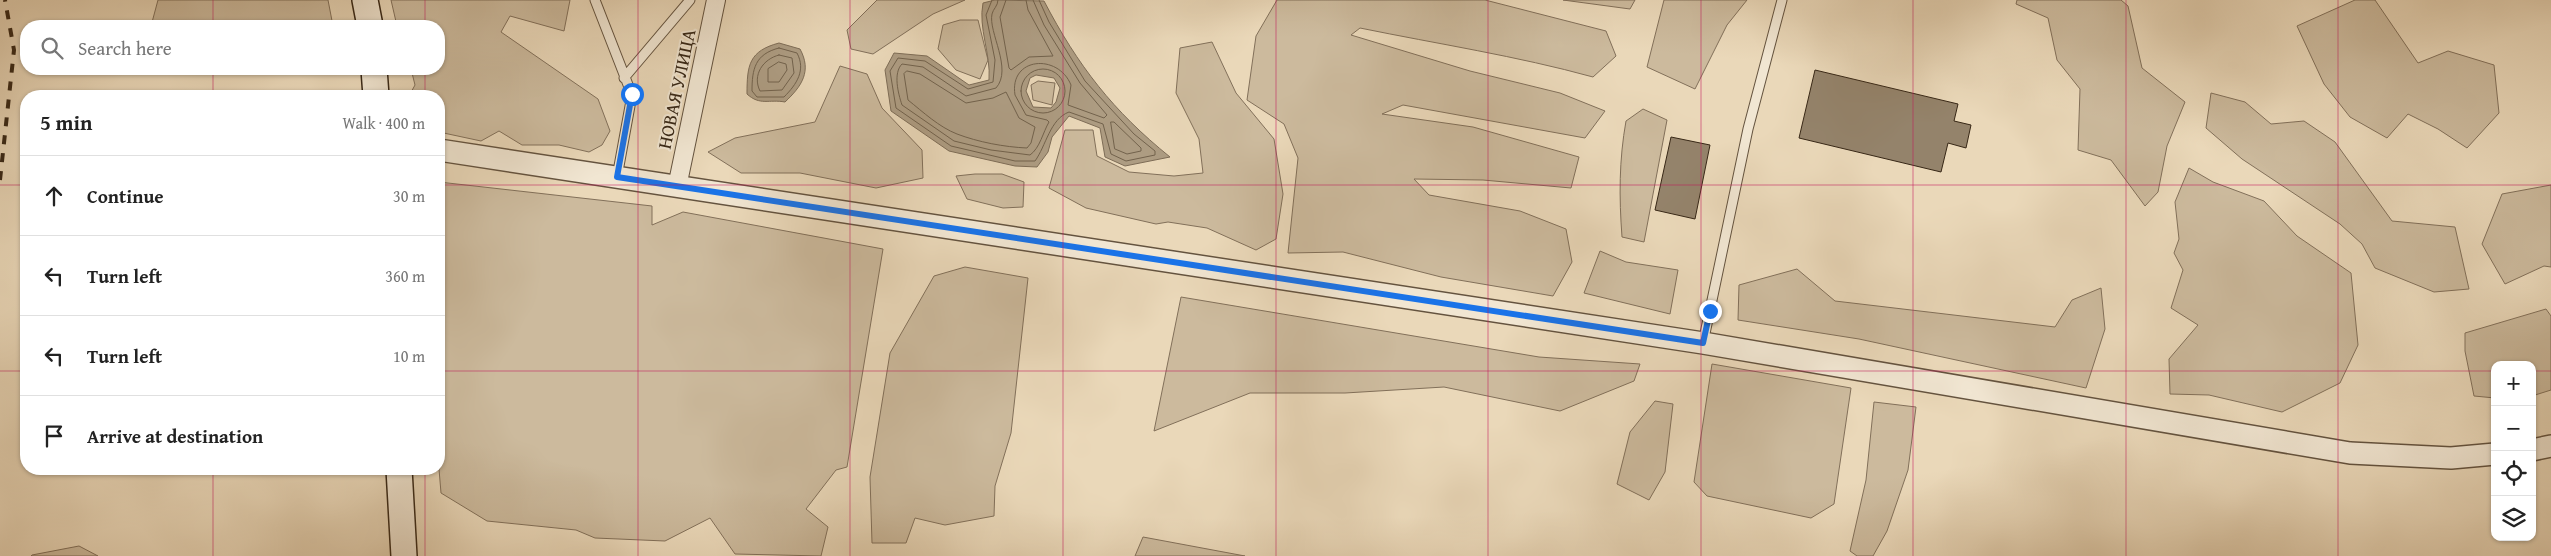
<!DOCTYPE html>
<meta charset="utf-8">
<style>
body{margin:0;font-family:"Gentium Book Plus",serif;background:#f6f6f6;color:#222}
.controls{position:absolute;right:15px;bottom:15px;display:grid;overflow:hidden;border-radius:10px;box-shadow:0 1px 4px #0004}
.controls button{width:45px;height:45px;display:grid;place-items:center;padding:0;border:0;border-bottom:1px solid #e0e0e0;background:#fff;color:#222;font:25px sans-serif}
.stop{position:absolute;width:15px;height:15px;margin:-11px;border:4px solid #1a73e8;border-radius:50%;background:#fff}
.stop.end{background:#1a73e8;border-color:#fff;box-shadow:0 1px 5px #0008}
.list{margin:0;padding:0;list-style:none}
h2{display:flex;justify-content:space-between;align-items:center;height:65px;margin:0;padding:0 20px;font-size:21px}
h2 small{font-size:16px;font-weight:400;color:#767676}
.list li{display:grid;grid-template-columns:32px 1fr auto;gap:15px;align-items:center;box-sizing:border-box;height:80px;padding:0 20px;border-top:1px solid #e0e0e0}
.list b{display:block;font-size:19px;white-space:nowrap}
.list em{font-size:16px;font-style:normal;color:#767676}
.icon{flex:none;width:28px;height:28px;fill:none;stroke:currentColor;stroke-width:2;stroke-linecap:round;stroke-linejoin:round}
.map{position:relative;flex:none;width:2551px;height:556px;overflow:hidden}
.search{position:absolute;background:#fff;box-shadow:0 1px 4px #0004;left:20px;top:20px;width:425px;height:55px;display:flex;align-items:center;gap:12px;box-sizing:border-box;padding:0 18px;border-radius:20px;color:#767676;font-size:19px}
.panel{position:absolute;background:#fff;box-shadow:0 1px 4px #0004;left:20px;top:90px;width:425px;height:385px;border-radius:20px}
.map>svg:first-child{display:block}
.green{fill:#ccba9d;stroke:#82705a}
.water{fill:#ad9c82;stroke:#7e6d57;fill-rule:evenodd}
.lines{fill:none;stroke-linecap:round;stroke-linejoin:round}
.shore{stroke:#72624c;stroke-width:1}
.building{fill:#94836b;stroke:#372716}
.service-casing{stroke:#64533f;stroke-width:11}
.minor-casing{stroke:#64533f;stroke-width:20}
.tertiary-casing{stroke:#64533f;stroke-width:24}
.secondary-casing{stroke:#372716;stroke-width:28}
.service{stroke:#f1e6d2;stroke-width:9}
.minor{stroke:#f1e6d2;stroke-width:18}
.tertiary{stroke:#f1e6d2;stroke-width:21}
.secondary{stroke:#f1e6d2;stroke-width:25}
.rail{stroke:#372716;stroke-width:4;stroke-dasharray:9 9;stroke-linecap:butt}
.route{stroke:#1a73e8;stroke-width:6}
.grid{fill:none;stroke:#c2185b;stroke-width:1;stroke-opacity:0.55}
.labels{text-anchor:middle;stroke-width:4;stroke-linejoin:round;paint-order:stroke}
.street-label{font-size:19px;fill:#372716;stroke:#f1e6d2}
</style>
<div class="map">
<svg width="2551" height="556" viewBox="0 0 2551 556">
<rect width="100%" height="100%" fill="#ead8b9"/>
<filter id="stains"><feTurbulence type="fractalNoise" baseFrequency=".004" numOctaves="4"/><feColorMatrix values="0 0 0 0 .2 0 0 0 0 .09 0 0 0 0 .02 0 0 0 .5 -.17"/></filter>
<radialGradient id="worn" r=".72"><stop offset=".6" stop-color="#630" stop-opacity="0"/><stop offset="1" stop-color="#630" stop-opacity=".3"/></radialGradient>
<path class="green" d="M158,0H328L333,26H151Z
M391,0H570L564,31L510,16L501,32L598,99L610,131L602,145L589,152L559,145H522L499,131L481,141L439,132V96H409L415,85L411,69H439V26H397Z
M877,0H965L933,14L873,54L851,49L847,30Z
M1277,0H1485L1606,31L1616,56L1593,77C1517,56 1438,44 1360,28L1351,35L1470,71L1560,93L1605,111L1585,138L1403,105L1382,114L1473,127L1579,157L1571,188L1483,180L1414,179L1429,195L1520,211L1566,229L1572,262L1553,296L1441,277L1343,252L1288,253L1298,158L1284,124L1247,100L1256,36Z
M1563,0H1635L1630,9Z
M1664,0H1747L1727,25L1695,89L1647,67Z
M2017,0H2121L2128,6L2142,68L2185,102L2167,146L2158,192L2145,206L2111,160L2078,150L2080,89L2057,60L2048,18L2016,4Z
M2355,0H2375L2418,63L2448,51L2494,65L2499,113L2467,148L2438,129L2408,114L2387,138L2350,117L2324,84L2297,26Z
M960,20H978L988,60L980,79L956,70L938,49L943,25Z
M1212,42L1236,93L1274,139L1283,194L1276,239L1256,250L1207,228L1168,222L1156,224L1086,208L1049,188L1065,130H1093L1097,156L1129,172L1174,176L1203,173L1199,139L1176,93L1180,48Z
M840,66L867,74L882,108L922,150L923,178L876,188L800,173H741L708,152L735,138L815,122Z
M1038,81L1055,83L1052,105L1033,100L1031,85Z
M2211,93L2245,102L2271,124L2304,121L2335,142L2392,221L2455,227L2469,289L2434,292L2375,268L2362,244L2340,224L2242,159L2206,128Z
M1643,109L1667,120L1644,242L1622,237C1619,197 1619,160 1626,121Z
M2189,168L2213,182L2264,201L2297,236L2351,273L2358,345L2340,383L2282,412L2209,395L2170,394L2169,359L2198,325L2171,308L2183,270L2174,253L2179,239L2175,202Z
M975,174H1002L1024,182L1023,207L1003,208L967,199L956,176Z
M439,182L652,206V225L683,212L883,249L847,467L836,470L806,509L828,527L821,556L735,554L710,518L665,541L595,538L576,530L487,521L441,493L439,469Z
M2551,185V267L2544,266L2505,284L2482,244L2502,194Z
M1600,251L1626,262L1678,270L1670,314L1584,293Z
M965,267L1028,278L1011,433L995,486L994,516L945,525L915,518L906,543H872L870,477L890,353L934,276Z
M1797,269L1835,301L2055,327L2072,300L2101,288L2105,329L2086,388L1859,339L1738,320L1739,285Z
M1181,297L1539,357L1640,364L1634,381L1560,411L1444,387L1345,393H1250L1154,431Z
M2546,309L2551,316V390L2532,396V365H2495V398L2474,396L2465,351V333Z
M1712,364L1851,388L1834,504L1811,518L1707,496L1694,482Z
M1655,401L1673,404L1665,472L1649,500L1617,484L1630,432Z
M1874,402L1916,407L1908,470L1887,531L1873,556H1857L1850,551L1866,480Z
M1143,537L1245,556H1135Z
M79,546L98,556H31L32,555Z"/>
<path class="water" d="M995,0L1044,1C1078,66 1113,111 1170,157L1125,166L1105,157L1100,128L1069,116L1052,137L1048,152L1037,167L1015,166L949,151L891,111L885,70L894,53L927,56L969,85L989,80C991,54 978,28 983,3ZM1036,75L1054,78L1060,88L1056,102L1051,108L1033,107L1026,91L1030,78Z
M779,43L800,49C812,71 802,86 785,102C769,99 760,106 747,94C747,65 749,51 779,43Z"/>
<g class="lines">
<path class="shore" d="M992,0L986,15L995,60L993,82L968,89L925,61L898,58L890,71L896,108L951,146L1015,161H1035C1046,146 1050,119 1069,112L1103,124L1111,154L1126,161L1155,155V151L1134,134L1085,81L1049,22L1039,0
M998,0C998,6 993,9 992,14C988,32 1013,69 996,88L966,96L923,67L902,64C893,73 898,93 902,105L954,141L991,150L1030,155C1040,148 1043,132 1049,122L1047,120L1026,115L1015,95C1009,57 1058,53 1071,85L1068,105L1104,118L1107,115L1080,83L1044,25L1033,0
M1006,0L1000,17L1009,68L1011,70L1029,57L1053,56L1028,10L1026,0
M779,48L797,53C806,70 797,84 784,97H757L752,91C752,69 755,54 779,48Z
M779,55L792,58L794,73L782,90L760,91C752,75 763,59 779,55Z
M779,62L786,64L787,70L779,82H768V69Z
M1021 91a22 22 0 1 1 44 0a22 22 0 1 1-44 0Z
M907,71L920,74L966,103L993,98L1006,92L1019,118L1035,127L1031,143L1027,148C1004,147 978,142 957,134C939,127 923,112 908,100L904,74Z
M1111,122H1114L1141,148V151L1127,154L1115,149Z"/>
</g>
<path class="building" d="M1815,70L1958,104L1954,121L1971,125L1966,148L1948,143L1941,172L1799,138Z
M1671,137L1710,145L1695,219L1655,210Z"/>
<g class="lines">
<g class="service-casing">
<path id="service" d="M595,0L632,95L617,177
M624,78L690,0
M1703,343L1748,129L1782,0"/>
</g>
<g class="minor-casing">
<path id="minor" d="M677,187L716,0"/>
</g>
<g class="tertiary-casing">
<path id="tertiary" d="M439,150L1703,343L2350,453L2451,458L2495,454
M2532,450L2551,446"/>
</g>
<g class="secondary-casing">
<path id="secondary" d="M365,0L370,26
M374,69L376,96
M399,469L404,556"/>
</g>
<use href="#service" class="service"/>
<use href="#minor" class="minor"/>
<use href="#tertiary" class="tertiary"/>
<use href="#secondary" class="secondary"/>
<path class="rail" d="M0,180L14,50L5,0"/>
</g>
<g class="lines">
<path class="route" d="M632,94L617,177L1703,343L1710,311"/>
</g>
<path class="grid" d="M213,0V26M425,0V26M638,0V556M850,0V556M1063,0V556M1276,0V556M1488,0V556M1701,0V556M1913,0V556M2126,0V556M2338,0V556M213,69V96M425,69V96M0,185H26M439,185H2551M0,371H26M439,371H2495M2532,371H2551M213,469V556M425,469V556"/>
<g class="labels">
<g class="street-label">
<text transform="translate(676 89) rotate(-78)" y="7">НОВАЯ УЛИЦА</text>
</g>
</g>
<rect width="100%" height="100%" filter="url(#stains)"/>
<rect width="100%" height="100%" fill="url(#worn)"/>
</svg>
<div class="controls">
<button>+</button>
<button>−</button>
<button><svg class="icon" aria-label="locate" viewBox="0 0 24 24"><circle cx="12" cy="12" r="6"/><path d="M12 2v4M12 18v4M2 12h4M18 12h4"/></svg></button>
<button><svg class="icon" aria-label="layers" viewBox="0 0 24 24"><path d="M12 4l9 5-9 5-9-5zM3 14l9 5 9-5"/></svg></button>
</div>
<div class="stop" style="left:632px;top:94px"></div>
<div class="stop end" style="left:1710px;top:311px"></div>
<div class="search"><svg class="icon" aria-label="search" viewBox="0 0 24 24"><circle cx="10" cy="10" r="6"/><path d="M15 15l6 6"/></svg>Search here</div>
<section class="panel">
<h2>5 min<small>Walk · 400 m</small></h2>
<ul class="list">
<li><svg class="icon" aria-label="ahead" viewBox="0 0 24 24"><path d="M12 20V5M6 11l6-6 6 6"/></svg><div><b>Continue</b></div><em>30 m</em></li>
<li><svg class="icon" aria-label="left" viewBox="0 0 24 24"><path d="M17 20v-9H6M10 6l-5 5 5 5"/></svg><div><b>Turn left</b></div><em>360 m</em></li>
<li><svg class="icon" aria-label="left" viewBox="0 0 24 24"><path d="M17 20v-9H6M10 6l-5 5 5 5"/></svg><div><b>Turn left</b></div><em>10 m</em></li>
<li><svg class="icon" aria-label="arrive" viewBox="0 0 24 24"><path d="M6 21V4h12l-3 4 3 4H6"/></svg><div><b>Arrive at destination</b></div></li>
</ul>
</section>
</div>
